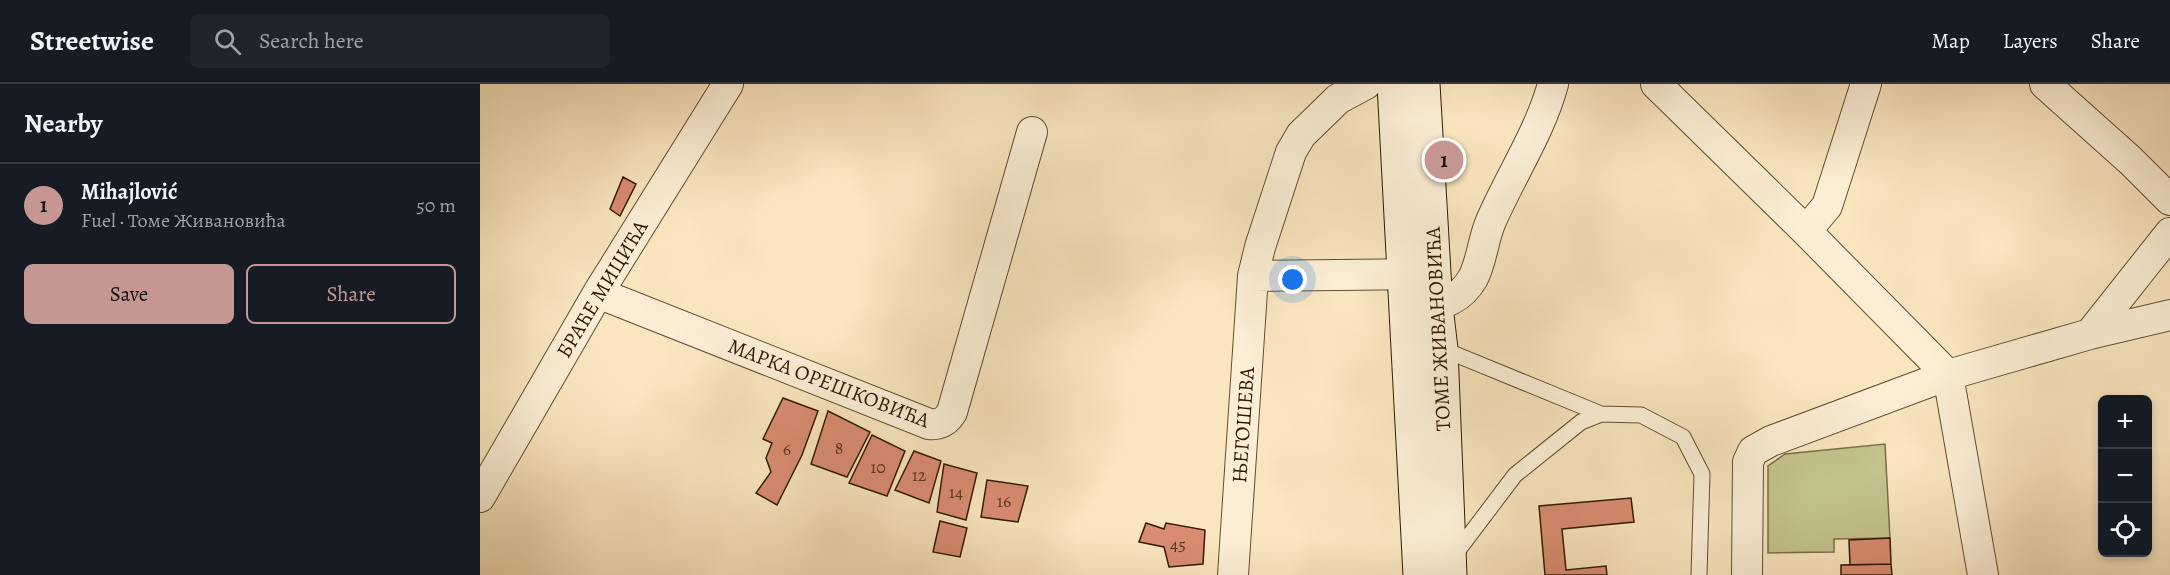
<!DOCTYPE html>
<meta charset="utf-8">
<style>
body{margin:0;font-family:Alegreya,serif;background:#20242c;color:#f1f3f6}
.controls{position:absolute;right:18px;bottom:18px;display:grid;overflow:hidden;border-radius:9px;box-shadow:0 3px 9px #0003}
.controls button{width:54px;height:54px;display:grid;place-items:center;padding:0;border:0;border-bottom:2px solid #363941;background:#171b24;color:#f1f3f6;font:30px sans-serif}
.you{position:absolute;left:813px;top:196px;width:21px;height:21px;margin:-15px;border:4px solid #fff;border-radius:50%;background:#1a73e8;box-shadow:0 0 0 9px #1a73e833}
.badge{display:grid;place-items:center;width:39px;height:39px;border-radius:50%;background:#c59692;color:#111;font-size:20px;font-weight:700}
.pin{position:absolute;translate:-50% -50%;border:3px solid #fff;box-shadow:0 2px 6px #0006}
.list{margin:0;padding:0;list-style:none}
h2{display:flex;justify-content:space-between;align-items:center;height:78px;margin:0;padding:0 24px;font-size:26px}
h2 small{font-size:20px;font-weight:400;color:#9ea1a6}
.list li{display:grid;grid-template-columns:39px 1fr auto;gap:18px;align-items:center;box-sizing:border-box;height:84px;padding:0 24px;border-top:2px solid #363941}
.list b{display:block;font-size:22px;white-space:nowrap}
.list p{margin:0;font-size:20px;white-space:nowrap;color:#9ea1a6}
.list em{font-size:20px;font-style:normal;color:#9ea1a6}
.actions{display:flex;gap:12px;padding:18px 24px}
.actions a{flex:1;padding:14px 0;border:2px solid #c59692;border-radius:9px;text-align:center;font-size:21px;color:#c59692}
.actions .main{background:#c59692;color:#111}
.icon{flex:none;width:33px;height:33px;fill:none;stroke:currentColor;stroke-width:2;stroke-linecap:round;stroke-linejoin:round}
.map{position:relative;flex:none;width:1690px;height:491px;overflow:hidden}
header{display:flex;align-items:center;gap:36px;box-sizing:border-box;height:84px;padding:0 30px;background:#171b24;border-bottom:2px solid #363941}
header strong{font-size:28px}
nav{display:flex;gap:33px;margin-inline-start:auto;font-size:21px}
.search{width:420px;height:54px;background:#20242c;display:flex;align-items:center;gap:15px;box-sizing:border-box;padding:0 21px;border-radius:9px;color:#9ea1a6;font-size:22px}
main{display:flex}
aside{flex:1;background:#171b24}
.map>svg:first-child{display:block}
.green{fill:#c3c38e;stroke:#7a6f48;stroke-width:1.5}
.building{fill:#d98c72;stroke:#301b02;stroke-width:1.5}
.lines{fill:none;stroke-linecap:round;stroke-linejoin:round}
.lane-casing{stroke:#624e31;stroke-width:17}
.street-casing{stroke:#624e31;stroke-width:32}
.secondary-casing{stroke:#301b02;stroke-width:35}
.lane{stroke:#fbeed5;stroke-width:15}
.street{stroke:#fbeed5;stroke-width:30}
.secondary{stroke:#fbeed5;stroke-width:33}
.labels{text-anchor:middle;stroke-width:4.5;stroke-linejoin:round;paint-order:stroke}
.number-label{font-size:18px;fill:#5a371e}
.street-label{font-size:21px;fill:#301b02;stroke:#fbeed5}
</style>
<header>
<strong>Streetwise</strong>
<div class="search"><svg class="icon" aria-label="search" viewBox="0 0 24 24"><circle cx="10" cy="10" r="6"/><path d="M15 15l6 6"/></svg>Search here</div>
<nav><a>Map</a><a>Layers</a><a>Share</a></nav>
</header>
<main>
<aside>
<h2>Nearby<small></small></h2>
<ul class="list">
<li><span class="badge">1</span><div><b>Mihajlović</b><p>Fuel · Томе Живановића</p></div><em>50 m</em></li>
</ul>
<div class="actions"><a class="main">Save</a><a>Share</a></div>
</aside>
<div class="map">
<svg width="1690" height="491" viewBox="0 0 1690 491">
<rect width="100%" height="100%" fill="#f9e5be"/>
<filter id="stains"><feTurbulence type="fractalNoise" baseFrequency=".00333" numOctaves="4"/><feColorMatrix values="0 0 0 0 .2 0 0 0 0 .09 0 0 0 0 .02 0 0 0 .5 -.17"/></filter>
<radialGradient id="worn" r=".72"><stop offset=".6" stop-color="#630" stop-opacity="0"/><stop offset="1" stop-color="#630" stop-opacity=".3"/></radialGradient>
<path class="green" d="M1405,360L1410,454L1354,455V468L1288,469V382L1305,370Z"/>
<path class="building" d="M143,93L156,100L140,132L130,125Z
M303,314L338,327L322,371L297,421L276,409L291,388L286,374L292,359L283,355Z
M348,327L390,348L367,393L331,380Z
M392,351L425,367L407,412L369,399Z
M434,367L461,377L449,419L415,406Z
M464,380L497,389L486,436L457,428Z
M507,396L548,402L538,438L501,433Z
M1151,414L1154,438L1082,445L1086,486L1126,482L1127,491H1065L1059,422Z
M460,437L487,444L480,473L453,468Z
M666,439L684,445L686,439L725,446L723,480L689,483L684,463L659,458Z
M1410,454L1411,480L1370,481L1369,456Z
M1411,480L1412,491H1361V481Z"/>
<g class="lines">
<g class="lane-casing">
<path id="lane" d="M960,264L1121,330L1161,331L1203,353L1222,390L1219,491
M973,473L1035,391L1101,338L1121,330"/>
</g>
<g class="street-casing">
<path id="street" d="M1176,0L1326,147L1468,291
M1565,0L1651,77L1690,116
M1326,147L1347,122L1386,0
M773,192L947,190
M118,209L449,340C460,341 466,338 472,328L552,48
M935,223C959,223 980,217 993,194C1002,177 1003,155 1011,137C1031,91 1060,48 1073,0
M1610,250L1690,149
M1468,291L1503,491
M0,413L118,209L248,0
M753,491L773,192L780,163L811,68L821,51L858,15L886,0
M1267,491L1268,378L1273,367L1291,357L1468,291L1610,250L1690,231"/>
</g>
<g class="secondary-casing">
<path id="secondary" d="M914,0L940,491
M943,0L956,223L961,265L970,491"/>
</g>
<use href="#lane" class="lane"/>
<use href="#street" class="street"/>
<use href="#secondary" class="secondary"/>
</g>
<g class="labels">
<g class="number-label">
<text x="359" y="370">8</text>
<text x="307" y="371">6</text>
<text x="398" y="389">10</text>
<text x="439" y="397">12</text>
<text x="476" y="414">14</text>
<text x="524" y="423">16</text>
<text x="698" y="466">45</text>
</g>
<g class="street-label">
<text transform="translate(122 205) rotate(-59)" y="7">БРАЋЕ МИЦИЋА</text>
<text transform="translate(958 245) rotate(-93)" y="7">ТОМЕ ЖИВАНОВИЋА</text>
<text transform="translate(349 299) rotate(21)" y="7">МАРКА ОРЕШКОВИЋА</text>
<text transform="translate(763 341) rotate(-86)" y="7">ЊЕГОШЕВА</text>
</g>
</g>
<rect width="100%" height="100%" filter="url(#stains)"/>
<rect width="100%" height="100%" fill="url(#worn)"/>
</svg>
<div class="controls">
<button>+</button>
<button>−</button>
<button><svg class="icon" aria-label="locate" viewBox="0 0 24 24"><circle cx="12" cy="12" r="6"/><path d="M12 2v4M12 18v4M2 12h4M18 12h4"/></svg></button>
</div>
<div class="you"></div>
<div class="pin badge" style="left:964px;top:76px">1</div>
</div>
</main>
